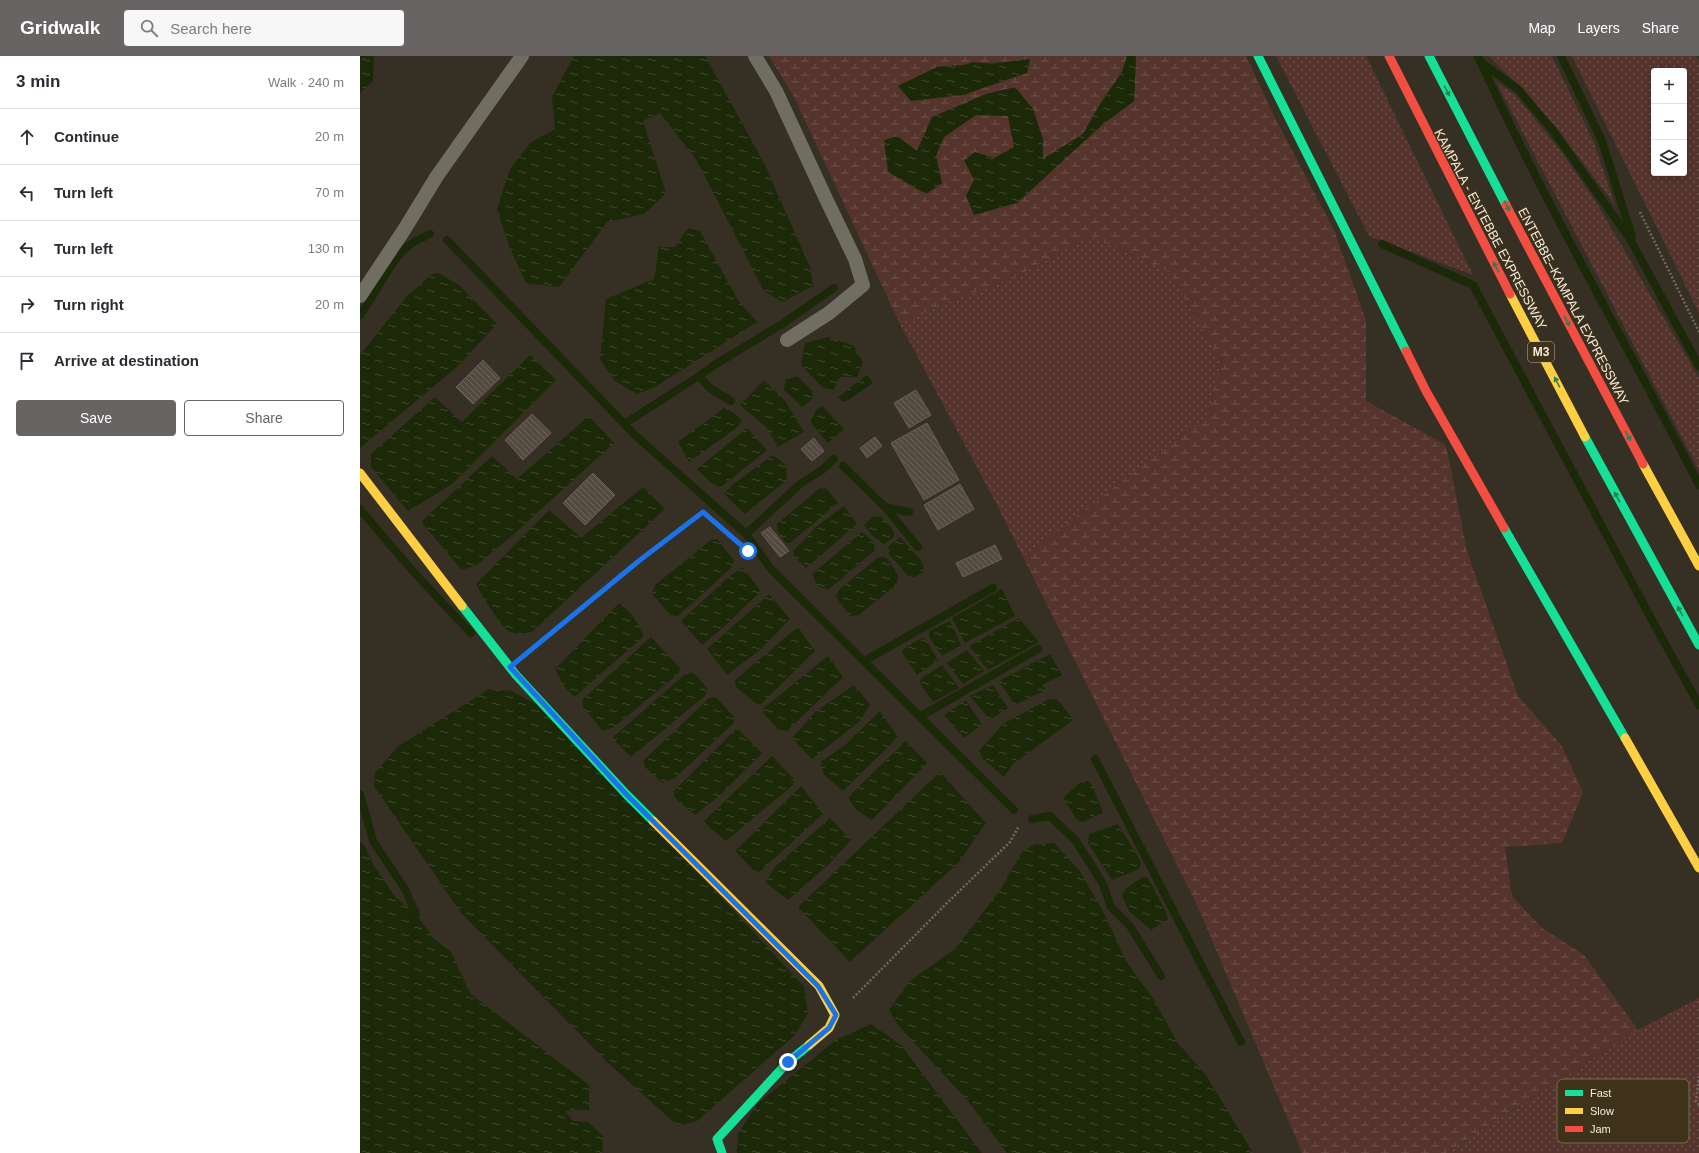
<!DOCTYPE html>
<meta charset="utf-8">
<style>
body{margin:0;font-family:Helvetica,sans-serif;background:#f7f7f7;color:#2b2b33}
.controls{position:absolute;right:12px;top:12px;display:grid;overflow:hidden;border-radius:4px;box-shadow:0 2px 10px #0003}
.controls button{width:36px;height:36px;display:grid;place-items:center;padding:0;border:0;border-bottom:1px solid #e1e1e2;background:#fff;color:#2b2b33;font:20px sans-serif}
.stop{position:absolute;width:12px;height:12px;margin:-9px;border:3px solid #1a73e8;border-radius:50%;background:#fff}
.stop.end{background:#1a73e8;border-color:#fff;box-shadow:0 1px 4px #0008}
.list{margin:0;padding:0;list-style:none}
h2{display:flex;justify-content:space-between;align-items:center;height:52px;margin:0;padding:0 16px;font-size:17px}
h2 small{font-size:13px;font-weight:400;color:#7c7c81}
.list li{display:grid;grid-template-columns:26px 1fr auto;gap:12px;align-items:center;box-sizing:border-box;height:56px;padding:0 16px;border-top:1px solid #e1e1e2}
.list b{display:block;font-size:15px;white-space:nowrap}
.list em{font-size:13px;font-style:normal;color:#7c7c81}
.actions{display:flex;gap:8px;padding:12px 16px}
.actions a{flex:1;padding:9px 0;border:1px solid #686463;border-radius:4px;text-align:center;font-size:14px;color:#686463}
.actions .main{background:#686463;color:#fff}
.icon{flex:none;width:22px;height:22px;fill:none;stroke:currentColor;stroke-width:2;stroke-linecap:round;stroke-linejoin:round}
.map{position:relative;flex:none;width:1339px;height:1097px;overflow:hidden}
header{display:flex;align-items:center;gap:24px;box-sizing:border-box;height:56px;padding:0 20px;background:#686463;color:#fff}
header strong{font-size:19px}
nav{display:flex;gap:22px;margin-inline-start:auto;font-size:14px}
.search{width:280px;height:36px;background:#f7f7f7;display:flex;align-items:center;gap:10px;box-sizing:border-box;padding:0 14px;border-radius:4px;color:#7c7c81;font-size:15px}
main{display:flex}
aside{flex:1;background:#fff}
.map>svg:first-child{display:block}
.grass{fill:url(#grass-dots);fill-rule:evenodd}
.wetland{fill:url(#wetland-marsh);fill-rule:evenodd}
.water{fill:url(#water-ripples)}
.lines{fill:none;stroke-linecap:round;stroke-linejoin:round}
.stream{stroke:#1c2909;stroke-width:8}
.building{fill:url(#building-back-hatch);stroke:#675f57}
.path{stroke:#6d6a5f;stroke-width:2.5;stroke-dasharray:2 2;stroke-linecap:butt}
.lane{stroke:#6f6e61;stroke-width:14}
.fast{stroke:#16e098;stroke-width:9}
.slow{stroke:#ffcf43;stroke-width:9}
.jam{stroke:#f24e42;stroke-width:9}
.oneway{fill:#2c8053}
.route{stroke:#1a73e8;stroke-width:5}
.labels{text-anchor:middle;stroke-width:3;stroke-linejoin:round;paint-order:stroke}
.shield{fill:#3e321b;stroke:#beb4a4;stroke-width:1}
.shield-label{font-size:12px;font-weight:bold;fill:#f5ecdf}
.street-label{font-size:13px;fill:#f5ecdf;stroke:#3e321b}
.key{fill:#3e321b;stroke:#756a56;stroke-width:1}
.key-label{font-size:11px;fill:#f5ecdf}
</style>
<header>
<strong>Gridwalk</strong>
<div class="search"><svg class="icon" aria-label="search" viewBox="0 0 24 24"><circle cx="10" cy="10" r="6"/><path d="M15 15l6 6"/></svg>Search here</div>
<nav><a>Map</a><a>Layers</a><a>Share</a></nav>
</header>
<main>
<aside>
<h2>3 min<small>Walk · 240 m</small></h2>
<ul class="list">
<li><svg class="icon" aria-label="ahead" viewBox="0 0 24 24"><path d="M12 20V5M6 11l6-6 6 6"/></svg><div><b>Continue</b></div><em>20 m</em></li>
<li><svg class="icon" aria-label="left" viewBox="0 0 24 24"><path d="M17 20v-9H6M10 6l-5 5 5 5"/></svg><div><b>Turn left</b></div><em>70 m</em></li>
<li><svg class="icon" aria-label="left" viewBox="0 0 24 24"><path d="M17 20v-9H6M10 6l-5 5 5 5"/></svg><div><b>Turn left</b></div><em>130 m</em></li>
<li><svg class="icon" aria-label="right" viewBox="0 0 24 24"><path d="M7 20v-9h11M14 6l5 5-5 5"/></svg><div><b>Turn right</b></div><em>20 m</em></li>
<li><svg class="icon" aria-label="arrive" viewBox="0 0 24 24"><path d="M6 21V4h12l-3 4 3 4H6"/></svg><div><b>Arrive at destination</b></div></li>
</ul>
<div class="actions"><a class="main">Save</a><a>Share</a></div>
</aside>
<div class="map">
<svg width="1339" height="1097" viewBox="0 0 1339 1097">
<defs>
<pattern id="grass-dots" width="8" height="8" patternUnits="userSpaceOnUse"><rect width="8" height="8" fill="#55342d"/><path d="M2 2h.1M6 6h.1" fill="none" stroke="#6e524b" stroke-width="1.8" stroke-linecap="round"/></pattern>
<pattern id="wetland-marsh" width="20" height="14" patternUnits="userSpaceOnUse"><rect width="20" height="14" fill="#55342d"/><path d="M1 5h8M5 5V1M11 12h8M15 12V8" fill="none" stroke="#6e524b"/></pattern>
<pattern id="water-ripples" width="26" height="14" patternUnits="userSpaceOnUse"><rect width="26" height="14" fill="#1c2909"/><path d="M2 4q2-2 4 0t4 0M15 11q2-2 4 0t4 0" fill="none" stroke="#3e482c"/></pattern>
<pattern id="building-back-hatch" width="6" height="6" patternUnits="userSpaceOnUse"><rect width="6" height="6" fill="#544a40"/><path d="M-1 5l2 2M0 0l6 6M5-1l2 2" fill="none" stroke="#6d645b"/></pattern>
</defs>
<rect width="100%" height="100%" fill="#362f23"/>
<path class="grass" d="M916,0H1006L1113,219L1009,180Z
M1129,0H1192L1234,87L1255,149L1196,71L1160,31Z
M1212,0H1336L1339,5V257ZM1294,15H1324V117H1294Z
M1137,27L1155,39L1200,94L1236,146L1339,322V414Z
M730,180L809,216L862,307L847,360L663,501L636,447L540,268L578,250L658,220Z
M1339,942V1097H1086L1278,974Z"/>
<path class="wetland" d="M409,0H767L762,16L740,48L723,78L683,103V83L673,53L655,31L562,83L557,95L537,80L582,126L576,100L584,81L616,59L648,60L654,91L634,102L615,96L614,124L606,140L657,147L743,68L774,45L776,0H886L914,60L974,174L1006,264V345L1086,389L1107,495L1158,640L1202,690L1223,737L1202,787L1145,791L1152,840L1182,872L1224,899L1278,974L1086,1097H942L838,851L663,501L847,360L862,307L809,216L730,180L658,220L578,250L540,268L434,41ZM670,4L667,17L657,19L538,30L577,11L604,9L613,6L625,7Z"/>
<path class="water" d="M0,0H14L13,25L0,37Z
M214,0H345L404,107L450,211L453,230L422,246L404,235L337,105L300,57L283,65L306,137L284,158L247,166L199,231L166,227L149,190L137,153L150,113L170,87L195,73L192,41Z
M767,0H776L774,45L743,68L657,147L614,159L606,140L614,124L604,104L615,96L634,102L654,91L648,60L616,59L584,81L576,100L582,127L566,138L528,116L524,84L537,80L557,95L572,61L626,38L655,31L673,53L683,83V103L723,78L740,48L762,16Z
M670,3L667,17L603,39L551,45L538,30L577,11L604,9L613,6L631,8Z
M328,172L340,175L378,244L397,266L295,331L277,338L255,325L240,303L246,243L294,223L299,191H315Z
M78,217L99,229L137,268L97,311L0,392V299L47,240L72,218Z
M468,281L494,290L503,307L497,321H480L474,334L463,332L441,309L445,287Z
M170,299L196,324L91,429L48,455L11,411V398L75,341L102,366Z
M507,319L513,327L484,347L478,341Z
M437,320L452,335L453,342L442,351L424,334L425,324Z
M404,324L426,346L444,376L418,391L406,371L380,349Z
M462,350L484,373L468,387L450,366L456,354Z
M364,352L371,354L382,365L375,373L329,406L318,386Z
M229,360L254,387L155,477L117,509L102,514L61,466L132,400L157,423Z
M387,372L407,394L360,432L349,425L337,413Z
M413,399L426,409L427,424L385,458L364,438L372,429Z
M283,431L305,453L172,576C166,577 156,579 150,576C140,570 122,539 116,528L189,454L221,482Z
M465,431L478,447L430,487H426L418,476L417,468L460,432Z
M484,450L497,468L446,512L434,500V494L457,470Z
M514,460L522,461L534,475V481L524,488L513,480L504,469Z
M502,476L515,487L514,495L468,534L457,529L452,518Z
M540,481L561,505L565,515L551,523L529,498L528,491Z
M357,483L374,504L371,512L318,560L310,559L292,538L295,529L351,484Z
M523,501L528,503L538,519L537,528L499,559L490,560L476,541L479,534L517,502Z
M382,511L401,535L366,569L342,589L321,565L365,524Z
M642,533L655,560L605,587L592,562Z
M409,538L430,563L400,594L367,619L347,593Z
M259,547C268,554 282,569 283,581L214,641L204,630L195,613Z
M659,562L679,586L628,614L609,590Z
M590,565L601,589L582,600L569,581V575Z
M438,571L455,595L399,650L376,631L375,624Z
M291,581L320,612L319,617L254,671L243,675L223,651L222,644Z
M563,581L566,584L578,604L557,619L542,596L545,592Z
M607,594L624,615L603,628L587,607Z
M690,598L702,619L682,629L686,634L655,649L639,625Z
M468,600L483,621L427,675L418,673L403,657L405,651Z
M582,609L599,632L573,646L559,626L563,621Z
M332,617L337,620L347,632L346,639L271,701L252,682L324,619Z
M494,629L510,648L501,664L452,703L432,682L455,656Z
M633,629L648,652L630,664L610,640Z
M129,633L152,635L177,649L375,856L444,931L448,957L435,979L337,1065L318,1070L249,1008L101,857L14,730L15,717L37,691Z
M356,641L374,661V667L314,723L302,727L284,710V704L349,642Z
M689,643L698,644L713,664L652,709L644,721L623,703L619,695L643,668Z
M606,644L622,669L604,682L584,659Z
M520,655L538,681L483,735L464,719L461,711L462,705L486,688Z
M375,674H379L402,697L360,739L335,759L314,741V735Z
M546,685L567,707L512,764L496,754L488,741Z
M412,700L434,723L433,729L366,785L349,771L344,765Z
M580,716L626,767L599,806L490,906L438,851Z
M722,725H728L732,729L743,757L723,766L717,764L703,742Z
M441,730L463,758L397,818L375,795Z
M470,762L491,784L470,807L428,844L405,826L416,810Z
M758,768L781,806L779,813L752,824L728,787L729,778Z
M0,786H3L14,810L36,842L56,858L74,883L91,896L110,937L229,1029V1054L205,1055L213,1065L228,1066L243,1080L242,1097H0Z
M694,787L719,814L744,857L766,905L794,944L817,986L846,1019L893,1097H647L608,1045L537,968L529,954L550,925L596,892L640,834L662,796L675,788Z
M783,821L788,822L806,856L808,863L791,874L769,855L762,840L765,833Z
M511,968L541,989L622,1097H377L378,1078L397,1048L476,984Z"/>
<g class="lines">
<path class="stream" d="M1118,0C1184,147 1266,286 1339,429
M1201,0L1242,85L1272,181
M1122,7L1159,34L1194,76L1270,183L1339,310
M87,184L275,379L386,478L411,513L654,754
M1022,188L1113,229L1293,566L1339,649
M0,259C16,239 30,202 51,188C56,184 64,181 70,178
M339,320L356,308L422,268L474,232
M264,368L339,320L351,333L371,345
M483,410L525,451L558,491
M525,451L549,456
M0,453C35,496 72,537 111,577
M386,478L440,428L462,414L474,403
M504,605L633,532
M561,660L678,593
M735,703L881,986
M0,738L13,785L45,833L56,858
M672,763L690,760L716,785L743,828L751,851L770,870L801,920"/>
</g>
<path class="building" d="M123,304L140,322L113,348L96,331Z
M556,334L571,359L549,372L534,347Z
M172,358L191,377L163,404L145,384Z
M567,367L599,424L564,444L531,387Z
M515,381L522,390L507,402L500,392Z
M454,382L464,395L452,405L441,393Z
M233,417L255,439L225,469L203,447Z
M600,428L614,453L578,474L564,449Z
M410,471L429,495L420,501L401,477Z
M635,489L642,503L603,521L596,507Z"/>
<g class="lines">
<path class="path" d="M1280,156L1339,276
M169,596L281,504L343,456L388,495L396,500
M493,942L586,848L650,786L659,770
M1339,1020L1336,1045L1339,1049"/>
<path class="lane" d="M395,0L416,35L467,145L495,203L503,229L469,257L427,284
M0,240L44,174L77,120L162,0"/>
<path class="fast" d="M898,0L1046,295
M1069,0L1146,149
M1225,381L1339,589
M1144,472L1265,682
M102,550L156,619L266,738L293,765
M362,1097L357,1083L428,1006L449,989"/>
<path class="slow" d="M1150,238L1225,381
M1283,408L1339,510
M0,417L102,550
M1265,682L1339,812
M293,765L459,930L475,959L469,972L449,989"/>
<path class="jam" d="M1029,0L1150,238
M1146,149L1283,408
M1046,295L1066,335L1144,472"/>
</g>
<defs><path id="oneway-solid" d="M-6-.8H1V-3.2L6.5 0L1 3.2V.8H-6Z"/></defs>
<g class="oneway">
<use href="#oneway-solid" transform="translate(1087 35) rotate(62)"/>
<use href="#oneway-solid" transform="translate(1147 150) rotate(62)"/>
<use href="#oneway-solid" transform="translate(1136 211) rotate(-118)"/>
<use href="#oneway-solid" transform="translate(1207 265) rotate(62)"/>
<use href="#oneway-solid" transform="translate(1197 326) rotate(-118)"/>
<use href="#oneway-solid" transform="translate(1268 380) rotate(61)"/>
<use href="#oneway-solid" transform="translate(1257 441) rotate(-119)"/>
<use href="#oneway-solid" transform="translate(1320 555) rotate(-119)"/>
</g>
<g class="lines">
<path class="route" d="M388,495L343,456L280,504L150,611L266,738L458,930L476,959L469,972L428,1006"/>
</g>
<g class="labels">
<rect class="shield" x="1168" y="286" width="26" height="20" rx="3"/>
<g class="shield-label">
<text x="1181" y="300">M3</text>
</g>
<g class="street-label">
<text transform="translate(1131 173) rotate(62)" y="5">KAMPALA - ENTEBBE EXPRESSWAY</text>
<text transform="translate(1214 250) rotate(62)" y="5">ENTEBBE–KAMPALA EXPRESSWAY</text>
</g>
</g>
<rect x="1197" y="1023" width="132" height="64" rx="6" class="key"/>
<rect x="1205" y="1034" width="18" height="6" fill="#16e098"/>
<rect x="1205" y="1052" width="18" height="6" fill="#ffcf43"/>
<rect x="1205" y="1070" width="18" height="6" fill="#f24e42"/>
<g class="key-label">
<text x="1230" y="1041">Fast</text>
<text x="1230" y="1059">Slow</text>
<text x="1230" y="1077">Jam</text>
</g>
</svg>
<div class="controls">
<button>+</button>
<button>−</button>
<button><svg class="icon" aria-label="layers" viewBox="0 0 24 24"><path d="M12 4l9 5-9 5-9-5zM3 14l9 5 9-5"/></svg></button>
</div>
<div class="stop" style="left:388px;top:495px"></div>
<div class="stop end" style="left:428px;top:1006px"></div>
</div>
</main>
